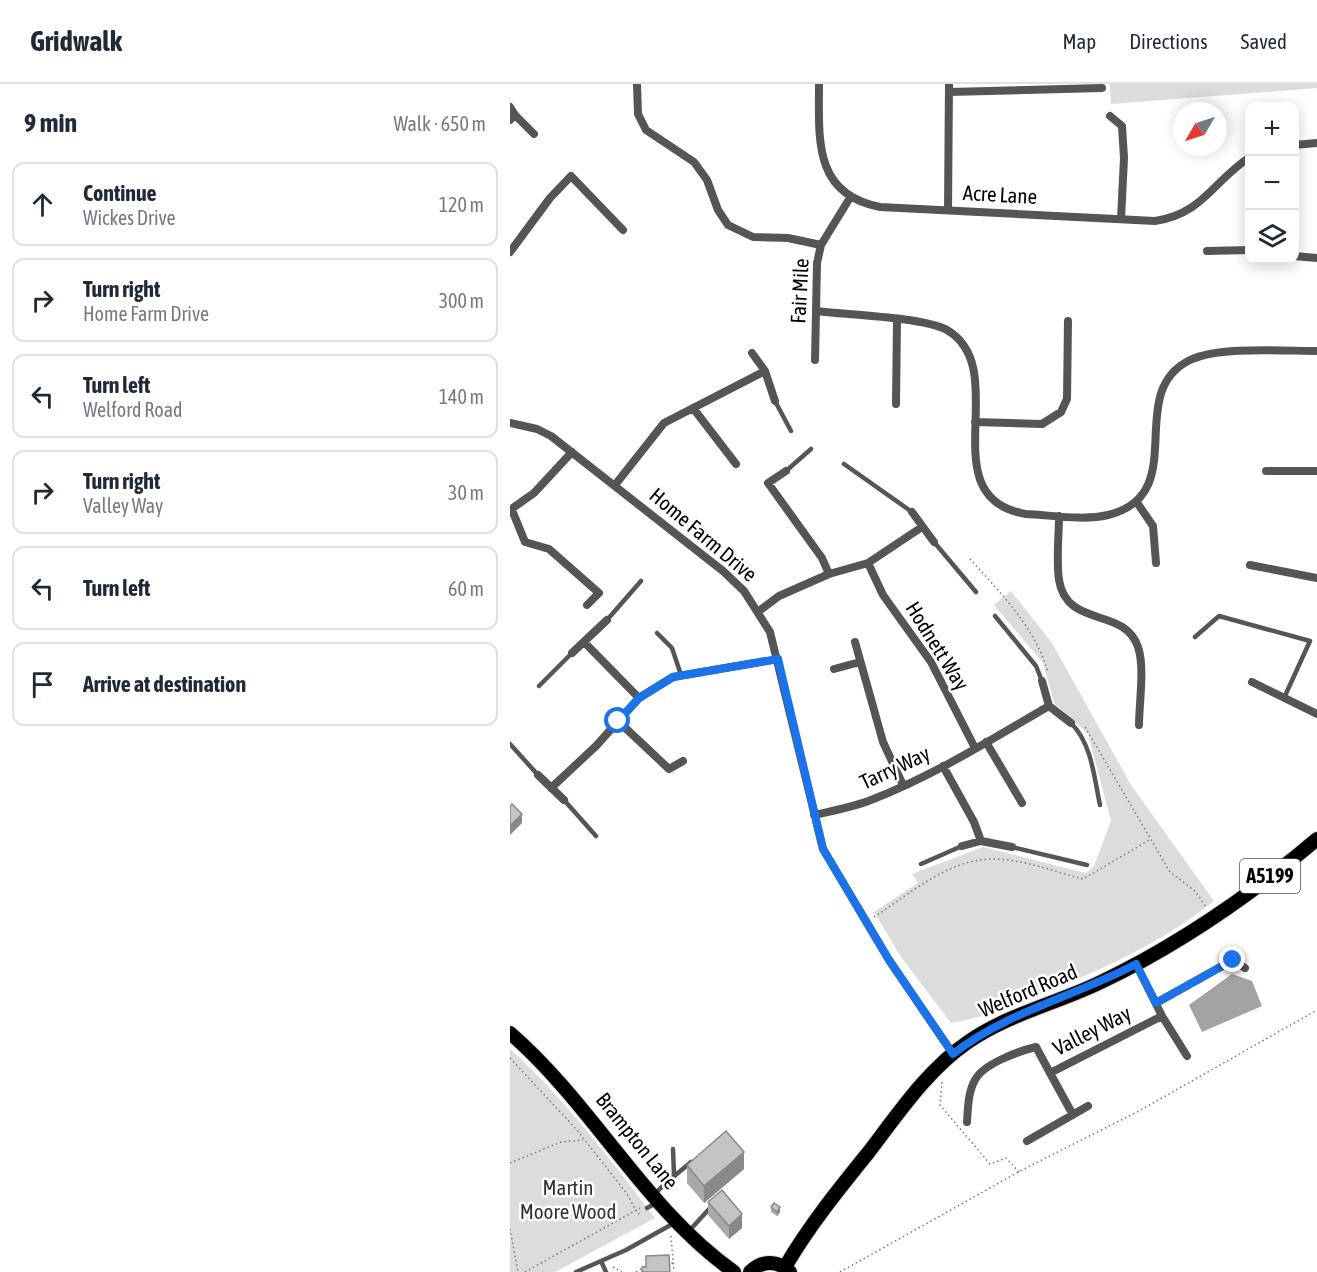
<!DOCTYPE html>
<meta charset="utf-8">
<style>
body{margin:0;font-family:"Asap Condensed",sans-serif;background:#f6f6f7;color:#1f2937}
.controls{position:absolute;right:18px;top:18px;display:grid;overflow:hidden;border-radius:12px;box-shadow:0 3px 15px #0003}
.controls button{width:54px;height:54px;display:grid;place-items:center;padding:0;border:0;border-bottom:2px solid #e0e1e3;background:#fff;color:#1f2937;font:30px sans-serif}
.compass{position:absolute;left:663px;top:18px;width:54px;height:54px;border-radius:50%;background:#fff;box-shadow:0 3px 15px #0003;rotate:231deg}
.stop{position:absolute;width:18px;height:18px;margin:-14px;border:4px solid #1a73e8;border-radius:50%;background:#fff}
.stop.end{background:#1a73e8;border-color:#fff;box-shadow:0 2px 6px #0008}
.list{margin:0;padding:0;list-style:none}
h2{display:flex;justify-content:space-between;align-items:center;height:78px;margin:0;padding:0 24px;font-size:26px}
h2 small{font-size:20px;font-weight:400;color:#747a83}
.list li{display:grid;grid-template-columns:39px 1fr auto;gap:18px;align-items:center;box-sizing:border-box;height:84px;margin:0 12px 12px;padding:0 12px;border:2px solid #e0e1e3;border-radius:12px}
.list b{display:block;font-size:22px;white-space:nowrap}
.list p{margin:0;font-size:20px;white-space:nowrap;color:#747a83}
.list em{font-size:20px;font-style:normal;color:#747a83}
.icon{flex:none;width:33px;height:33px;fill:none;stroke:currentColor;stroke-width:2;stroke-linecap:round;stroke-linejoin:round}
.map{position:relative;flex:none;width:807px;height:1188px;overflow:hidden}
header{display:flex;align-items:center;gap:36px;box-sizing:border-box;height:84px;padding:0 30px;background:#fff;border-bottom:2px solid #e0e1e3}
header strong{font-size:28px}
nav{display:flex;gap:33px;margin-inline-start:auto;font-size:21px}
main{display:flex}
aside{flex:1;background:#fff}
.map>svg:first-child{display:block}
.green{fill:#dcdcdc}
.water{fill:#a3a3a3}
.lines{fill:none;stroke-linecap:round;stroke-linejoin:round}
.primary-casing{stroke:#dbdbdb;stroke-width:16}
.path{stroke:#777;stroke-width:1.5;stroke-dasharray:1.5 3;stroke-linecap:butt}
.service{stroke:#555;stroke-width:4.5}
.minor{stroke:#555;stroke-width:8}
.primary{stroke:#000;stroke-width:14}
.wall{fill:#a9a9a9}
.shaded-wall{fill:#898989}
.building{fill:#c4c4c4;stroke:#898989;stroke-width:1.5}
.route{stroke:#1a73e8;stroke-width:8}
.labels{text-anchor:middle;stroke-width:5;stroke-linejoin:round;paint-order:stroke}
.shield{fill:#fff;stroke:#4c4c4c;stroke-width:1.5}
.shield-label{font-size:20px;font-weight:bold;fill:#000}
.street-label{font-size:21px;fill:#000;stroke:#fff}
.park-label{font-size:21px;fill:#333;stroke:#fff}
</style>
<header>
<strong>Gridwalk</strong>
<nav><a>Map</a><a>Directions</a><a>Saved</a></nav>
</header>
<main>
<aside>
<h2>9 min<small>Walk · 650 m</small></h2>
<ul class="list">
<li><svg class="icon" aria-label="ahead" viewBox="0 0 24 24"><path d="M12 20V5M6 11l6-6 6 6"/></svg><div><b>Continue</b><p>Wickes Drive</p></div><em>120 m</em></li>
<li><svg class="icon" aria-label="right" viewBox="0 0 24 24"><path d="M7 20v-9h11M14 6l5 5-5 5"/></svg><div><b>Turn right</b><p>Home Farm Drive</p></div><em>300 m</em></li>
<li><svg class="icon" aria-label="left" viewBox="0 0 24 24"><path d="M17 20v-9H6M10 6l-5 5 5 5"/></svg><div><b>Turn left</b><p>Welford Road</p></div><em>140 m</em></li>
<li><svg class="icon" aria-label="right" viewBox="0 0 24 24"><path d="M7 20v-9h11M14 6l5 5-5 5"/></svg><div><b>Turn right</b><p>Valley Way</p></div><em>30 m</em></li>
<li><svg class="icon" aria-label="left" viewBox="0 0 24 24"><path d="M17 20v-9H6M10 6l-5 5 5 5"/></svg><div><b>Turn left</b></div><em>60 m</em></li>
<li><svg class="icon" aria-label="arrive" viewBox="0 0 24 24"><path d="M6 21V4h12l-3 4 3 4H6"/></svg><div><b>Arrive at destination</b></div></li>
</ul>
</aside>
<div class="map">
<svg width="807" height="1188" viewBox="0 0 807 1188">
<rect width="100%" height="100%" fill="#fff"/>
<path class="green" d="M600,0H807V4L601,20Z
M501,507L542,559L621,701L704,817C653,858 590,887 528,911C499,923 472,934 441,939L391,873L364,828L408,799L402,790L473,763L576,789L584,782L601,737L578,650L544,619L533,579L484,521Z
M0,965C55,1015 100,1075 145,1134L45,1188H0Z"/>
<path class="water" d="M722,890L742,897L752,922L692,948L679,921Z"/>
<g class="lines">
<g class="primary-casing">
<path id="primary" d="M0,949C83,1021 134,1124 224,1188
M275,1183C299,1142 328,1106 358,1069C388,1030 417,986 458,958C498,930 548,919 591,898C668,861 742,810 807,755
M240,1188C252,1176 268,1176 280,1188"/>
</g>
<path class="path" d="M460,475C490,508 527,546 538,589
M575,643L660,788L685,807L696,823
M364,833C400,810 438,775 483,775C513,775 545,788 573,795L641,755
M0,974L67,1046L117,1110L128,1130L131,1128
M432,998L430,1021L480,1080L496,1074L509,1088
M0,1079L51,1058L73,1056
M0,1145L8,1188
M161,1152L164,1188
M157,1180L164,1179
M103,1183L112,1188
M15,1188L130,1124
M126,1188L137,1181
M330,1188L512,1086L629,1027L807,926"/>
<path class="service" d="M265,317L281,347
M334,380L402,428
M276,387L301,365
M424,458L466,508
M485,532L526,582L532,597
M97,536L131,497
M147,549L162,564L171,591
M685,553L709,532L800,557L774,614
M29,602L62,569
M561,639C582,660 584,693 590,721
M0,660L28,691
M54,716L86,752
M502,763L577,781
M411,780L452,762
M162,1094L181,1078
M144,1111L164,1090L163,1065
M137,1124L146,1119
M178,1148L201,1123
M91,1177L96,1188
M66,1188L116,1166L166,1138"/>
<path class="minor" d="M127,0L128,30L136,46L184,78L197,96L208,126L218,141L243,153L278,154L311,161
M309,0C309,55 303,110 370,123L645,137C693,130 703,97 740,73
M439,8L592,4
M0,23L5,31
M600,32L612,42L614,74L611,135
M0,36L5,31L24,50
M784,61L807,59
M438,126L439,0
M697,167L740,166
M0,168L40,114L61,92L113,146
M784,172L807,174
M306,227C337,231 413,233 437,246C505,286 418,414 516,430C541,431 573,437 598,431C683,410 612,309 680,276C709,262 774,267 807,267
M242,269L255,287L265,317
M305,276L307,179L311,161L341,112
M386,320L387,236
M183,324L226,380
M465,338L532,340L551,328L557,315L558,237
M0,339L27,345L41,352L213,487L234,507L260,548L313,765L379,876L443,970
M276,387L258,399L312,474L319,490
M756,387H807
M105,401L154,339L255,287
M626,417L643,442L646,479
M0,426L24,409L62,368
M2,426L15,458L39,465L89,509L77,521
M402,428L424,458
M549,432C549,452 546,475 549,496C557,545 614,522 628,563C635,583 629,620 629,641
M358,479L373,511L421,578L465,664
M740,481L807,494
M249,527L269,512L319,490L358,479L412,443
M74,558L129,614
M345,558L373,658L393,701
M62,569L97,536
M324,585L350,578
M532,597L539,622L561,639
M742,598L807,630
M108,637L159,685L173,677
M476,658L512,719
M433,682L464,738L471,757
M28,691L54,716
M41,704L86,662L129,614L163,593L268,575
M304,731C323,727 343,723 361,716C423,692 482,655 539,622
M452,762L471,757L502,763
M646,919L723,876L735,884
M652,932L677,972
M540,989L563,1031
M457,1038C458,1024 458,1008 465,996C473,980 509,967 526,963L540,989L652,932L626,880
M517,1057L578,1022"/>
<use href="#primary" class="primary"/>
</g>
<path class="wall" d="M177,1081L234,1085L194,1119L177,1099Z
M198,1118L232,1144L219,1155L198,1131Z
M261,1123L270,1128L267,1132L261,1128Z"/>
<path class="shaded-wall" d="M12,730V739L0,751V742Z
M234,1068V1085L194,1119V1102Z
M270,1123V1128L267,1132V1128Z
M232,1130V1144L219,1155V1142Z"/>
<path class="building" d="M2,720L12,730L0,742V722Z
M216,1047L234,1068L194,1102L177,1081Z
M212,1106L232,1130L219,1142L198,1118Z
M264,1119L270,1123L267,1128L261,1123Z
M159,1171L160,1188H132V1183H136V1172Z"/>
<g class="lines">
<path class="route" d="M108,637L129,614L163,593L268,575L313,765L379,876L443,970C496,928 566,912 626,880L646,919L723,876"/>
</g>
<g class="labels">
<rect class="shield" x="730" y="775" width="60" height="34" rx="4.5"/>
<g class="shield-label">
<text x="760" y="799">A5199</text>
</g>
<g class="street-label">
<text transform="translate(490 111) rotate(3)" y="7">Acre Lane</text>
<text transform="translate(290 207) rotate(-87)" y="7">Fair Mile</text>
<text transform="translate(193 451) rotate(40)" y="7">Home Farm Drive</text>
<text transform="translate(427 562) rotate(58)" y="7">Hodnett Way</text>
<text transform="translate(385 684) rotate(-25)" y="7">Tarry Way</text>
<text transform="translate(518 907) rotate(-23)" y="7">Welford Road</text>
<text transform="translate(582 947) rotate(-27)" y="7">Valley Way</text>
<text transform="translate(127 1057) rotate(51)" y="7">Brampton Lane</text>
</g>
<g class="park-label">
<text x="58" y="1111">Martin<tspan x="58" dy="24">Moore Wood</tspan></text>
</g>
</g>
</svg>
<div class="controls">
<button>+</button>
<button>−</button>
<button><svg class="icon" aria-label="layers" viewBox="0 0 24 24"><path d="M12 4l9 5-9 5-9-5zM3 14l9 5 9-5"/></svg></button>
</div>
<svg class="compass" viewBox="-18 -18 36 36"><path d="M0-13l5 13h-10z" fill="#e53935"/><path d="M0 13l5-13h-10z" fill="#747a83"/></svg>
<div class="stop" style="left:108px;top:637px"></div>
<div class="stop end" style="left:723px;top:876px"></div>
</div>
</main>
